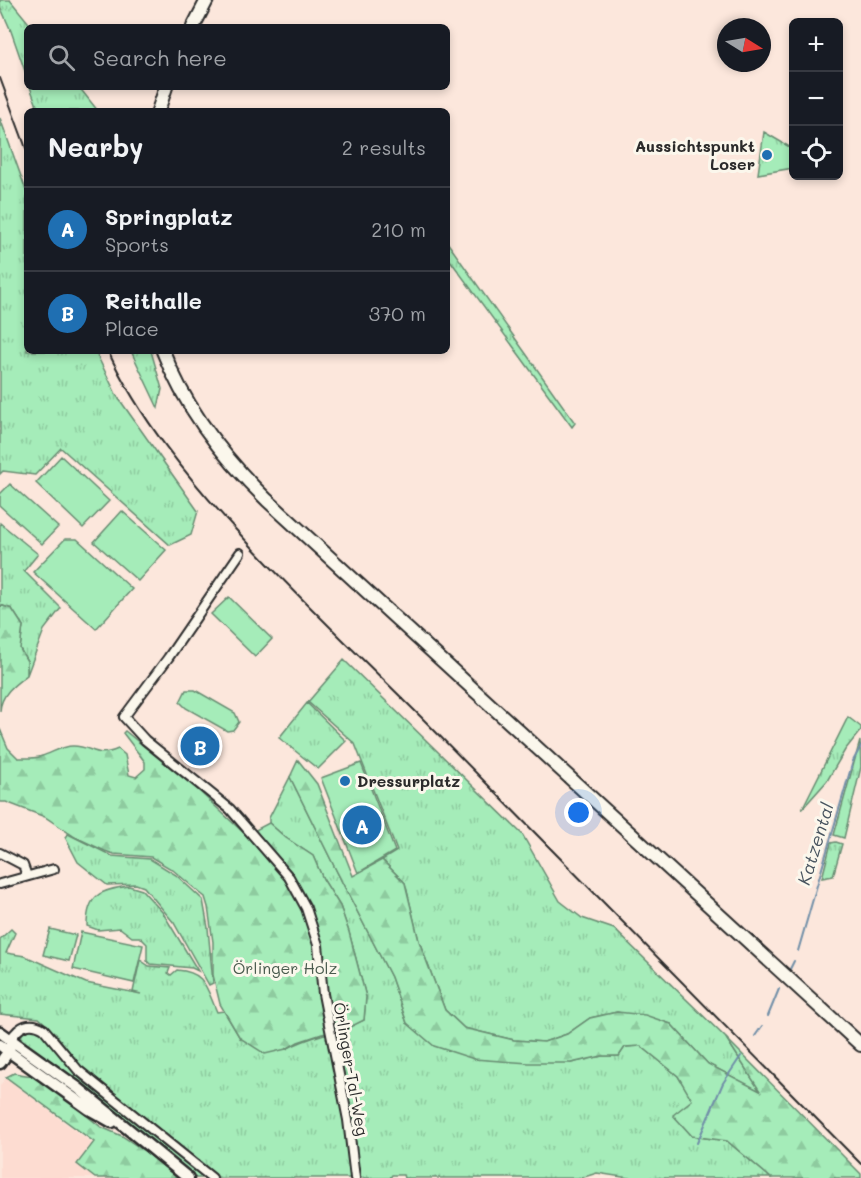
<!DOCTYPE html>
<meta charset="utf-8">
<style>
body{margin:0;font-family:Mali,sans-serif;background:#20242c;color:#f1f3f6}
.controls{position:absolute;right:18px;top:18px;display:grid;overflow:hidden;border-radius:9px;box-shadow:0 3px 9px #0003}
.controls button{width:54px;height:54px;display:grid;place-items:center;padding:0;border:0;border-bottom:2px solid #363941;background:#171b24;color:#f1f3f6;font:30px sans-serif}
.compass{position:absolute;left:717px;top:18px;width:54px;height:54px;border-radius:50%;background:#171b24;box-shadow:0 3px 9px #0003;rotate:101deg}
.you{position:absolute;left:579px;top:813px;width:21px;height:21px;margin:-15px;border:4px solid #fff;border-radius:50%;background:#1a73e8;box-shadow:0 0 0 9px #1a73e833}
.badge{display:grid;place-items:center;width:39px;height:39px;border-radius:50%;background:#1f6fb2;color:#fff;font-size:20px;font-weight:700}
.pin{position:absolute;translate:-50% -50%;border:3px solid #fff;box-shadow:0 2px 6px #0006}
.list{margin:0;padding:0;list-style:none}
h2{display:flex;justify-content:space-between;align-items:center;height:78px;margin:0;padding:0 24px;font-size:26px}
h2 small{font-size:20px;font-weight:400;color:#9ea1a6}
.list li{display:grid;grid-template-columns:39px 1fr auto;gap:18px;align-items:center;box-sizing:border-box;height:84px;padding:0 24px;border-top:2px solid #363941}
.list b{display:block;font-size:22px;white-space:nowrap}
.list p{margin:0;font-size:20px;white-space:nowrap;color:#9ea1a6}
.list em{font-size:20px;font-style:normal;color:#9ea1a6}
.icon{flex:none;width:33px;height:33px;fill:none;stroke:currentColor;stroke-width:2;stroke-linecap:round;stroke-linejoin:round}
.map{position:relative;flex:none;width:861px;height:1178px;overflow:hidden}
.search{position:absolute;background:#171b24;box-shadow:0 3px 9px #0003;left:24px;top:24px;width:426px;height:66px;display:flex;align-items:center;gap:15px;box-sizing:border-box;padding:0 21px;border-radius:9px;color:#9ea1a6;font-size:22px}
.panel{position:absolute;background:#171b24;box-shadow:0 3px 9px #0003;left:24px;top:108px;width:426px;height:246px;border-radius:9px}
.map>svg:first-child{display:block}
.built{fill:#fddcd1}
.grass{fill:url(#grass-tufts);stroke:#688c72;stroke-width:1.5}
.forest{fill:url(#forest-firs);stroke:#688c72;stroke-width:1.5}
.green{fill:#a5ecb9;stroke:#688c72;stroke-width:1.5}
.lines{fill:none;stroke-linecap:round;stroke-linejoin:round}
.stream{stroke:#718fa8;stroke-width:2}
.street-casing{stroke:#2b2b2b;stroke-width:12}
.secondary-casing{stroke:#2b2b2b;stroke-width:15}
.primary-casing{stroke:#2b2b2b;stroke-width:16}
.street{stroke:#fbf7ec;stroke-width:8}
.secondary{stroke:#fbf7ec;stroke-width:10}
.primary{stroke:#fbf7ec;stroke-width:12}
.rail{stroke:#2b2b2b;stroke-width:2}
.poi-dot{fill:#1f6fb2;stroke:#fbf7ec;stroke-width:2}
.labels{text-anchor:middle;stroke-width:6;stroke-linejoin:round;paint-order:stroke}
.poi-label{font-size:16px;font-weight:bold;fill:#2b2b2b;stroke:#fbf7ec;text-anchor:end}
.park-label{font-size:16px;fill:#4a5b4e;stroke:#fbf7ec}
.street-label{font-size:16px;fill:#2b2b2b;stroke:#fbf7ec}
.water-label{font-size:18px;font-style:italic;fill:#48545f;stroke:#fbf7ec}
</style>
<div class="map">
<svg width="861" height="1178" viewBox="0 0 861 1178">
<defs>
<pattern id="grass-tufts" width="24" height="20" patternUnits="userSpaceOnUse" patternTransform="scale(1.5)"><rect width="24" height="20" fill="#a5ecb9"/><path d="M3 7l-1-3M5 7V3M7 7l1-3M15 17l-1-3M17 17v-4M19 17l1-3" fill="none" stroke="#8ecb9f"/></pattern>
<pattern id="forest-firs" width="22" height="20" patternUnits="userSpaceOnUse" patternTransform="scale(1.5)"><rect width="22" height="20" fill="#a5ecb9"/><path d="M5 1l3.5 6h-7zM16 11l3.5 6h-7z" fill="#8ecb9f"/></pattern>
</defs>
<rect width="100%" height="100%" fill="#fce7dc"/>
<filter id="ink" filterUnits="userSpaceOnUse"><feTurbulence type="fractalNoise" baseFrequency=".0167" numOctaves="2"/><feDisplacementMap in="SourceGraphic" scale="12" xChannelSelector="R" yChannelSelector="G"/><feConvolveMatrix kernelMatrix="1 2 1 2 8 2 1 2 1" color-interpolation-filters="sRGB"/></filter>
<g filter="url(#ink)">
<path class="built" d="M6,1078L92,1143L76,1164L93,1178H0V1085Z"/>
<path class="grass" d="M0,0H10L32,27H27V77L11,31L0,6Z
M30,87H79L98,111H39Z
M0,118L27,193V351H95L117,396L198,511L191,535L170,545L61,448L35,475L3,471L0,474Z
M764,132L793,149V168L758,174Z
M447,242L575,423L572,427L447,256Z
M131,351H151L162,389L158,408Z
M0,523L38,554L24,571L61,608L44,630L27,675V661L20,649L23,626L12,609L0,605Z
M344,660L522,834L560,901L582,918L614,929L726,1038L761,1092L708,1064L671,1024L617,1012L590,1018L567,1034L544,1042L514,1040L464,1028L445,1010L419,941L405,883L382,860L397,851L355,744L308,702Z
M307,703L346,741L318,769L279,738Z
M848,717L861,727V730L845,750L827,781L802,809Z
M860,741L861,767L844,838L834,835Z
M290,777L342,882L391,977L407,1023L571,1063L602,1056H619L625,1047L641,1046L678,1076L693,1100L674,1115L692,1136L727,1141L771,1178H629L597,1173L581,1178H404L403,1175H392L390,1178H219L207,1171L81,1067L56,1034L39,1018L0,1014V939L11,929L15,933L6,953L25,956L86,983L141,994L133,992L140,960L149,966L170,968L168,973L171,975L177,970C206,972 206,988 217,1012L224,1011L240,1038L286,1049C311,1035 338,1032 364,1020L366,997L349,932L340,906L323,879L313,856L286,838L269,823V818Z
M68,834L112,856L150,859L176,875L203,900L208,928L213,983L209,985L174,923L144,887L136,884L107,885L78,862L65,837Z
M836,842L842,844L833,876L822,878L831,843Z
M129,886L142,890L163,913L198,971L192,968L150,964L147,961V944L140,937H132L120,928L98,930L87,926C87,894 101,890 129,886Z
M32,1027L43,1032L75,1070L208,1178H196L130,1125L21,1043L22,1032Z"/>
<path class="forest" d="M0,605L12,609L23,626L20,649L27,661V675C15,684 1,694 0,711Z
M0,729L8,748L18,758C26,758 35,759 42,756C52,753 62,746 73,746C93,746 95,759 118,749L125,755L129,775L136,777L145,769V762L123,733L125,731L199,791L246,835L269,823L286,838L313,856L323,879L340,906L349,932L366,997L364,1020L344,1030L322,1034L298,1042L286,1049L265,1054L240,1038L220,1004L213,975V942L208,907L205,897L200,893L173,870L151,857L114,854L105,851L75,837L45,817L6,802H0Z
M298,760L317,784L353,876L382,860L405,883L419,941L445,1010L464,1028L514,1040L544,1042L567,1034L590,1018L617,1012L645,1015L671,1024L708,1064L760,1091L726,1038L861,1174V1178H771L727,1141L692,1136L673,1115L692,1100L678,1076L641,1046L625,1047L619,1056H602L571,1063H529L474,1059L434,1046L407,1023L391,977L342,882L290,777Z
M14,1073L32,1076L57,1092L101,1127L122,1136L146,1152L178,1178H95L77,1164L94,1142L6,1077Z"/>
<path class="green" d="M61,456L109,501L83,528L36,483Z
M10,484L58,527L42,544L0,506V494Z
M122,511L166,550L138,581L94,542Z
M65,539H77L132,589L96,629L33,572Z
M229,597L272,639L255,657L211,614Z
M186,690H195L235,713L239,722L233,730L227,731L186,708L180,702Z
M361,763L395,851L358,873L321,778Z
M50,929L76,935L69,961L43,955Z
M81,932L143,945L134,983L73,969Z"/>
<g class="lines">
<path class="stream" d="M798,951L853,761L861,746
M790,969L794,961
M768,1016L779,989
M755,1036L762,1026
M697,1143L723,1083L741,1056"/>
<g class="street-casing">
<path id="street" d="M240,553L168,658L124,717L145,740L230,809L289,877L306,908L318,945L323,994L348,1120L355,1178
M0,853L23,865L27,876
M0,884L54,869
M11,1039C19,1026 30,1020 44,1029L78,1070L212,1178"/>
</g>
<g class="secondary-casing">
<path id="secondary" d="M0,1032L78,1088L188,1178
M0,1045L89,1109L112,1122
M0,1063L9,1051L10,1045"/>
</g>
<g class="primary-casing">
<path id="primary" d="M193,27L207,0
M158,111L166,87
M163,351C185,408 224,458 267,500L861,1045"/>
</g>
<use href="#street" class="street"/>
<use href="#secondary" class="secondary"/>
<use href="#primary" class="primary"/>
<path class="rail" d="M0,78L27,151
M108,351C139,418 188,478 238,532C298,598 363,659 426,722C572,869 716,1017 861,1164"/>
</g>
</g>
<g class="poi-dot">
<circle cx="767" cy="155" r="6"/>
<circle cx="345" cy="781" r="6"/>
</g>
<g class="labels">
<g class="poi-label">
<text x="755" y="152">Aussichtspunkt<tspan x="755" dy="18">Loser</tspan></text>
<text x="357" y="787" text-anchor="start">Dressurplatz</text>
</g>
<g class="park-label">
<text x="285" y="974">Örlinger Holz</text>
</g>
<g class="street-label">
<text transform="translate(351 1069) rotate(80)" y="6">Örlinger-Tal-Weg</text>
</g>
<g class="water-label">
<text transform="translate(816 844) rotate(-73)" y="6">Katzental</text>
</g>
</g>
</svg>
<div class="controls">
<button>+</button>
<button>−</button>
<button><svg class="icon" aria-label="locate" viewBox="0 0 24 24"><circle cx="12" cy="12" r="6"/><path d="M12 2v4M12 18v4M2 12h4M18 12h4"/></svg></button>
</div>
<svg class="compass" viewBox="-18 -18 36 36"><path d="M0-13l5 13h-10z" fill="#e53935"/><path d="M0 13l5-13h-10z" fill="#9ea1a6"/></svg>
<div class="you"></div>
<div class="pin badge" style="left:362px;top:825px">A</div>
<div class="pin badge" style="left:200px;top:746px">B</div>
<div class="search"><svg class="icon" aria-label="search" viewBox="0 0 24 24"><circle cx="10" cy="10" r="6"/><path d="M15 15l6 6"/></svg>Search here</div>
<section class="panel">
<h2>Nearby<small>2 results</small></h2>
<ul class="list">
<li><span class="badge">A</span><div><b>Springplatz</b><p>Sports</p></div><em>210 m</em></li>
<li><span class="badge">B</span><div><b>Reithalle</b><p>Place</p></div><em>370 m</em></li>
</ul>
</section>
</div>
